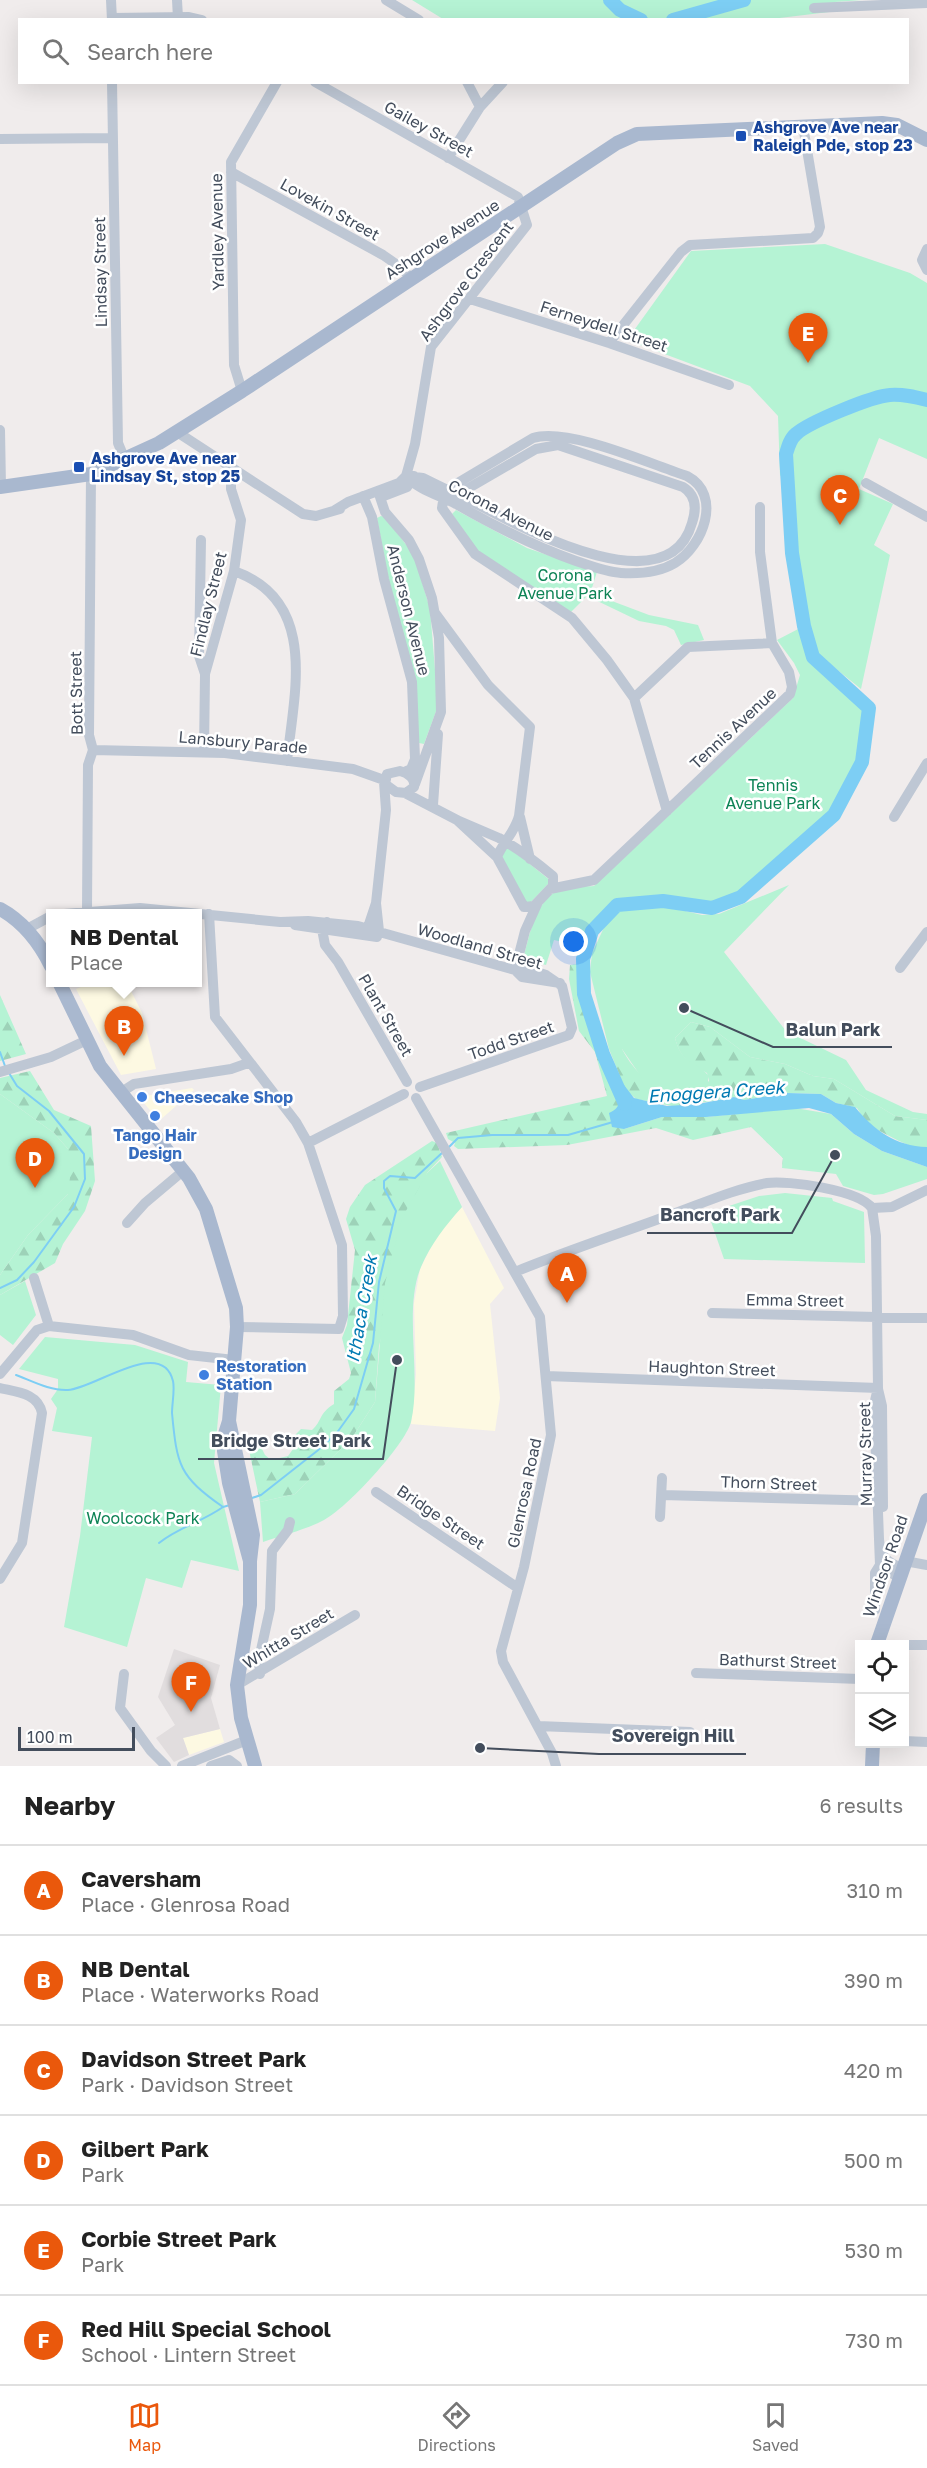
<!DOCTYPE html>
<meta charset="utf-8">
<style>
body{margin:0;font-family:"Golos Text",sans-serif;background:#f6f6f6;color:#222}
.controls{position:absolute;right:18px;bottom:18px;display:grid;overflow:hidden;border-radius:0px;box-shadow:0 6px 24px #0002}
.controls button{width:54px;height:54px;display:grid;place-items:center;padding:0;border:0;border-bottom:2px solid #e0e0e0;background:#fff;color:#222;font:30px sans-serif}
.scale{position:absolute;left:18px;bottom:15px;width:117px;box-sizing:border-box;padding-left:6px;border:3px solid #434d5c;border-top:0;font-size:16px;line-height:21px;white-space:nowrap;color:#434d5c;-webkit-text-stroke:4px #fff;paint-order:stroke}
.you{position:absolute;left:574px;top:942px;width:21px;height:21px;margin:-15px;border:4px solid #fff;border-radius:50%;background:#1a73e8;box-shadow:0 0 0 9px #1a73e833}
.badge{display:grid;place-items:center;width:39px;height:39px;border-radius:50%;background:#ea580c;color:#fff;font-size:20px;font-weight:700}
.pin{position:absolute;translate:-50% -50px;filter:drop-shadow(0 2px 3px #0008)}
.pin::after{content:'';position:absolute;top:32px;width:21px;height:18px;background:inherit;clip-path:polygon(0 0,100% 0,50% 100%)}
.popup{position:absolute;left:46px;top:909px;width:156px;height:78px;box-sizing:border-box;display:grid;place-content:center;border-radius:0px;background:#fff;filter:drop-shadow(0 2px 4px #0005);font-size:20px;white-space:nowrap;color:#767676}
.popup b{font-size:22px;color:#222}
.popup::after{content:'';position:absolute;left:50%;top:100%;margin-left:-12px;border:12px solid transparent;border-top-color:#fff}
.list{margin:0;padding:0;list-style:none}
h2{display:flex;justify-content:space-between;align-items:center;height:78px;margin:0;padding:0 24px;font-size:26px}
h2 small{font-size:20px;font-weight:400;color:#767676}
.list li{display:grid;grid-template-columns:39px 1fr auto;gap:18px;align-items:center;box-sizing:border-box;height:90px;padding:0 24px;border-top:2px solid #e0e0e0}
.list b{display:block;font-size:22px;white-space:nowrap}
.list p{margin:0;font-size:20px;white-space:nowrap;color:#767676}
.list em{font-size:20px;font-style:normal;color:#767676}
.icon{flex:none;width:33px;height:33px;fill:none;stroke:currentColor;stroke-width:2;stroke-linecap:round;stroke-linejoin:round}
.map{position:relative;flex:none;width:927px;height:1766px;overflow:hidden}
.search{position:absolute;background:#fff;box-shadow:0 6px 24px #0002;left:18px;right:18px;top:18px;height:66px;display:flex;align-items:center;gap:15px;box-sizing:border-box;padding:0 21px;border-radius:0px;color:#767676;font-size:22px}
.sheet{height:618px;background:#fff}
nav{display:flex;justify-content:space-around;align-items:center;box-sizing:border-box;height:84px;border-top:2px solid #e0e0e0;background:#fff;font-size:16px;color:#767676}
nav a{display:grid;justify-items:center;gap:3px}
nav .on{color:#ea580c}
.map>svg:first-child{display:block}
.commercial{fill:#fdf9e2}
.education{fill:#e1ddde}
.forest{fill:url(#forest-firs)}
.green{fill:#b5f3d4}
.water{fill:#7dcef4}
.lines{fill:none;stroke-linecap:round;stroke-linejoin:round}
.stream{stroke:#7dcef4;stroke-width:2}
.river{stroke:#7dcef4;stroke-width:14}
.minor{stroke:#bec7d4;stroke-width:10}
.major{stroke:#a9b8cf;stroke-width:14}
.transit-dot{fill:#1a4fb4;stroke:#fff;stroke-width:2}
.shop-dot{fill:#3f7fe0;stroke:#fff;stroke-width:2}
.labels{text-anchor:middle;stroke-width:5;stroke-linejoin:round;paint-order:stroke}
.transit-label{font-size:16px;font-weight:bold;fill:#164399;stroke:#fff;text-anchor:start}
.street-label{font-size:16px;fill:#434d5c;stroke:#fff}
.park-label{font-size:16px;fill:#0d8355;stroke:#fff}
.shop-label{font-size:16px;font-weight:bold;fill:#366cbe;stroke:#fff;text-anchor:start}
.water-label{font-size:18px;font-style:italic;fill:#0079b2;stroke:#fff}
.leader{fill:none;stroke:#434d5c;stroke-width:2}
.callout-dot{fill:#434d5c;stroke:#fff;stroke-width:2}
.callout-label{font-size:18px;text-anchor:middle;font-weight:bold;fill:#434d5c;stroke:#fff;stroke-width:5;stroke-linejoin:round;paint-order:stroke}
</style>
<div class="map">
<svg width="927" height="1766" viewBox="0 0 927 1766">
<defs>
<pattern id="forest-firs" width="22" height="20" patternUnits="userSpaceOnUse" patternTransform="scale(1.5)"><rect width="22" height="20" fill="#b5f3d4"/><path d="M5 1l3.5 6h-7zM16 11l3.5 6h-7z" fill="#9dd2b8"/></pattern>
</defs>
<rect width="100%" height="100%" fill="#f0ecec"/>
<path class="commercial" d="M91,983H127L142,1013L156,1069L121,1075L76,989Z
M192,1088L194,1090L159,1121L139,1097Z
M462,1207L504,1288L490,1304L500,1398L495,1431L411,1424L416,1374L414,1303L420,1269L437,1235Z
M220,1729L224,1742L189,1755L183,1738Z"/>
<path class="education" d="M174,1649L220,1665L211,1698L220,1729L183,1738L189,1755L174,1762L156,1738L175,1725L158,1697Z"/>
<path class="forest" d="M579,964C582,1012 602,1053 619,1097V1105L615,1111L624,1129L662,1117H706L795,1108L782,1168L783,1158L751,1127L693,1140L656,1128L567,1145L458,1149L454,1146L455,1143L448,1139L446,1133L607,1096L595,1052L579,1031L569,979L570,965Z
M0,995L26,1054L0,1061Z
M691,1022L710,1027L750,1057L785,1064L813,1076L834,1079L895,1116L927,1120V1147H913L899,1141L868,1125L857,1108L836,1103L821,1094L787,1093L744,1100L734,1097L677,1107L636,1099L625,1089L609,1049H622C639,1082 676,1108 709,1081L707,1073C689,1063 680,1058 675,1038Z
M30,1071L54,1110L91,1126L95,1181L85,1211L63,1244L55,1263L0,1295V1275L28,1235L68,1194V1149L54,1133L0,1094V1078Z
M432,1141L437,1143L442,1157L427,1173L379,1346L375,1402L352,1438L295,1494L260,1502L249,1450L261,1447L265,1455L271,1460L288,1456L296,1445L294,1436L301,1429L312,1430C323,1420 318,1414 334,1404V1391L349,1379L351,1373L342,1338L347,1325L355,1250L346,1219L350,1207L365,1185Z"/>
<path class="green" d="M412,0H862L835,2L829,12L763,20L443,19Z
M825,244L910,273L927,283V459L879,438L859,489L893,504L874,545L890,555L861,689L814,651L798,557L795,492L780,475L778,416L750,386L627,340L691,251Z
M456,510L527,548L597,572L591,591L596,595L649,615L698,625L704,640L681,645L674,630L666,626L639,621L587,596L570,613L479,553L452,514Z
M381,516L385,517L414,555L430,609L438,706L424,744L419,743L377,518Z
M804,626L813,657L869,708L862,762L834,815L741,897L712,908L663,901L617,905L592,931L583,959L580,946L554,940L546,965L523,959C530,935 534,901 560,889C570,884 584,887 594,886L793,698L800,675L794,663L777,640Z
M506,848H510L551,881L528,905L502,859V853Z
M789,885L724,952L786,1031L846,1060L866,1090L913,1112L927,1114V1120L895,1116L834,1079L813,1076L785,1064L750,1057L710,1027L691,1022L675,1038C682,1064 693,1059 708,1075V1084L700,1091L658,1090L642,1078L622,1049H609L590,972L592,953L608,919L622,909L631,908L669,907L702,915L719,914Z
M0,1094L54,1133L68,1149L71,1169L68,1194L28,1235L0,1275Z
M795,1108L831,1114L854,1134L882,1151L927,1167V1179L883,1194L874,1195L843,1186L836,1174L782,1168L783,1158L739,1114Z
M440,1161L462,1207C445,1226 431,1244 421,1267C403,1309 422,1375 411,1422C405,1445 346,1509 324,1520C305,1530 283,1535 263,1542L260,1502L295,1494L352,1438L375,1402L385,1283L402,1218L427,1173Z
M785,1193L832,1198L833,1201L864,1212L865,1263L724,1259L708,1213L759,1196Z
M25,1281L36,1315L13,1345L0,1335V1295Z
M45,1337L135,1345L188,1362L186,1382L221,1385L214,1463L239,1571L191,1560L182,1588L146,1578L127,1647L64,1627L80,1536L92,1437L52,1431L57,1408L51,1399L58,1389V1379L19,1369Z"/>
<path class="water" d="M624,1085L634,1098L667,1106L698,1104L734,1097L744,1100L787,1093L821,1094L836,1103L855,1107C874,1130 895,1146 927,1147V1167L882,1151L854,1134L831,1114L809,1108L706,1117H662L624,1129L612,1127L609,1113C622,1108 620,1099 615,1087Z"/>
<g class="lines">
<path class="stream" d="M0,1052L5,1066
M448,1148L458,1138L492,1135H568L613,1122
M0,1288L17,1280L34,1262L74,1207L85,1179L84,1154L49,1111L17,1086L9,1073
M16,1375C32,1381 50,1391 68,1390C94,1389 162,1336 173,1381C175,1390 172,1403 172,1413C177,1466 179,1476 223,1507L230,1505
M249,1499L261,1495L317,1451L336,1434L354,1409L373,1343L379,1282L396,1211L384,1188V1181L390,1176L415,1178L443,1152
M159,1543C179,1527 202,1522 223,1507"/>
<path class="river" d="M610,0L620,10L641,20
M673,20L744,0
M625,1104L603,1054L584,994L583,959L592,931L617,905L663,901L712,908L741,897L834,815L862,762L869,708L813,657L804,626L792,553L786,454C788,447 790,439 796,434C809,422 873,396 890,395C903,394 915,397 927,400"/>
<path class="minor" d="M111,0L112,20
M177,0L178,18
M386,0L419,20
M814,8L927,3
M112,18L189,17L202,20
M112,82L118,443L125,460
M315,82L518,197L527,225L431,347L415,444L406,476L399,483L348,502L335,510
M467,82L480,107
M0,139L113,138
M448,158L480,107L503,82
M231,172L383,255L403,269L411,279
M927,249L922,260L927,270
M470,299L609,343L729,385
M609,343L681,252L690,245L813,238L818,233L820,227L803,126
M242,391L234,365L231,162L277,82
M0,430L1,487
M177,432L303,514L316,516L340,509
M406,476C417,489 441,496 456,504C496,527 533,546 576,561C591,566 606,572 621,573C638,574 660,572 675,563C703,546 723,495 687,476C650,464 568,427 533,438L456,484C448,489 443,498 442,508L475,554L572,618L607,660L634,698L667,811
M406,476L423,478C437,485 451,492 465,498C512,522 667,611 692,523C697,508 696,495 683,487L558,445L536,449L455,496L445,498
M866,483L927,517
M378,491L385,512L409,540L419,559L432,598L439,638L441,712L415,784
M363,496L372,517L384,579L412,682L415,759L411,769L404,772
M381,497L407,487L414,476
M201,540L199,656L205,674
M234,571C319,601 294,693 287,761
M435,613L488,685L530,727L519,816C515,832 503,842 497,857L524,907L534,906L553,886V876C536,862 518,848 499,838L457,820
M634,698L688,647L772,643
M93,750L225,753L353,769L384,780
M204,751L205,674L234,571L241,520L231,489V480L236,471
M400,771C408,773 416,779 414,787L406,793L396,792L385,784L387,774Z
M405,793L457,820L497,857
M433,805L438,734
M520,817L530,859
M894,817L927,763
M550,889L594,880L790,694L792,687L789,672L772,643L760,552V507
M376,903L379,931L372,936L368,927L376,903L386,810L384,782
M87,910L88,765L93,750L89,735L91,474
M64,914L140,908L280,922L308,921L358,926L515,970L522,977L560,983
M209,914L215,1017L296,1122L308,1143L342,1245L343,1316L339,1329L237,1327
M327,922L322,929L325,945L338,962L407,1082
M295,925L377,937
M27,929L51,916
M900,968L927,932
M515,970L525,931L538,902
M0,1072L51,1057L87,1040
M420,1087L569,1035L572,1028L562,986L546,975L516,965
M120,1093L134,1084L231,1069L248,1063
M416,1098L540,1317L551,1435L524,1567L501,1651L503,1662L552,1753L556,1766
M308,1143L404,1094
M872,1208L876,1236L878,1388L874,1405L879,1539
M872,1208L892,1207L927,1190
M127,1223L145,1203L183,1171
M515,1272C566,1251 618,1234 670,1215C701,1204 734,1189 767,1183C788,1180 859,1190 872,1208
M34,1278L49,1326
M712,1313L877,1317
M877,1318H927
M0,1374L37,1330L49,1326L133,1335L189,1355L234,1360
M546,1376L878,1388
M0,1388C17,1392 38,1393 42,1413L22,1543L0,1579
M878,1389L882,1406L883,1507
M376,1492L518,1588
M662,1495L883,1501
M660,1517L662,1478
M905,1561L927,1565
M899,1578L880,1565L879,1539C880,1556 886,1562 902,1568
M875,1610V1573L880,1565
M904,1645H927
M696,1673L860,1679
M124,1674L120,1708L151,1751L166,1766
M260,1674L259,1659L270,1609L272,1551L288,1530L290,1522
M237,1685L355,1615
M538,1726L690,1732
M904,1741L927,1742
M182,1766L247,1740
M211,1766L229,1760L237,1766"/>
<path class="major" d="M0,487L91,474L159,443L242,391L617,143L637,134L882,123L897,125L927,140
M0,909C24,922 39,942 51,966
M59,982L100,1066L189,1178L206,1209L236,1308L237,1327L229,1421L224,1437V1451L229,1483L250,1561
M229,1421L253,1535L250,1561V1605L237,1685L241,1718L255,1766
M877,1644L927,1500
M872,1766L873,1744"/>
</g>
<g class="transit-dot">
<rect x="735" y="130" width="12" height="12" rx="3"/>
<rect x="73" y="461" width="12" height="12" rx="3"/>
</g>
<g class="shop-dot">
<circle cx="142" cy="1097" r="6"/>
<circle cx="155" cy="1116" r="6"/>
<circle cx="204" cy="1375" r="6"/>
</g>
<g class="labels">
<g class="transit-label">
<text x="753" y="133">Ashgrove Ave near<tspan x="753" dy="18">Raleigh Pde, stop 23</tspan></text>
<text x="91" y="464">Ashgrove Ave near<tspan x="91" dy="18">Lindsay St, stop 25</tspan></text>
</g>
<g class="street-label">
<text transform="translate(429 129) rotate(29)" y="6">Gailey Street</text>
<text transform="translate(330 209) rotate(29)" y="6">Lovekin Street</text>
<text transform="translate(217 232) rotate(-91)" y="6">Yardley Avenue</text>
<text transform="translate(442 239) rotate(-33)" y="6">Ashgrove Avenue</text>
<text transform="translate(100 272) rotate(-91)" y="6">Lindsay Street</text>
<text transform="translate(466 281) rotate(-53)" y="6">Ashgrove Crescent</text>
<text transform="translate(604 326) rotate(18)" y="6">Ferneydell Street</text>
<text transform="translate(501 510) rotate(27)" y="6">Corona Avenue</text>
<text transform="translate(208 604) rotate(-76)" y="6">Findlay Street</text>
<text transform="translate(409 610) rotate(76)" y="6">Anderson Avenue</text>
<text transform="translate(76 693) rotate(-91)" y="6">Bott Street</text>
<text transform="translate(733 728) rotate(-43)" y="6">Tennis Avenue</text>
<text transform="translate(243 742) rotate(5)" y="6">Lansbury Parade</text>
<text transform="translate(480 946) rotate(16)" y="6">Woodland Street</text>
<text transform="translate(386 1015) rotate(60)" y="6">Plant Street</text>
<text transform="translate(511 1040) rotate(-19)" y="6">Todd Street</text>
<text transform="translate(795 1300) rotate(1)" y="6">Emma Street</text>
<text transform="translate(712 1368) rotate(2)" y="6">Haughton Street</text>
<text transform="translate(865 1454) rotate(-91)" y="6">Murray Street</text>
<text transform="translate(769 1483) rotate(2)" y="6">Thorn Street</text>
<text transform="translate(524 1493) rotate(-78)" y="6">Glenrosa Road</text>
<text transform="translate(441 1517) rotate(34)" y="6">Bridge Street</text>
<text transform="translate(885 1566) rotate(-71)" y="6">Windsor Road</text>
<text transform="translate(288 1638) rotate(-31)" y="6">Whitta Street</text>
<text transform="translate(778 1661) rotate(2)" y="6">Bathurst Street</text>
</g>
<g class="park-label">
<text x="565" y="581">Corona<tspan x="565" dy="18">Avenue Park</tspan></text>
<text x="773" y="791">Tennis<tspan x="773" dy="18">Avenue Park</tspan></text>
<text x="143" y="1524">Woolcock Park</text>
</g>
<g class="shop-label">
<text x="154" y="1103">Cheesecake Shop</text>
<text x="155" y="1141" text-anchor="middle">Tango Hair<tspan x="155" dy="18">Design</tspan></text>
<text x="216" y="1372">Restoration<tspan x="216" dy="18">Station</tspan></text>
</g>
<g class="water-label">
<text transform="translate(716 1092) rotate(-4)" y="6">Enoggera Creek</text>
<text transform="translate(362 1309) rotate(-80)" y="6">Ithaca Creek</text>
</g>
</g>
<path class="leader" d="M684 1008L773 1047H892M835 1155L792 1233H647M397 1360L383 1459H198M480 1748L599 1754H746"/>
<g class="callout-dot">
<circle cx="684" cy="1008" r="6"/>
<circle cx="835" cy="1155" r="6"/>
<circle cx="397" cy="1360" r="6"/>
<circle cx="480" cy="1748" r="6"/>
</g>
<g class="callout-label">
<text x="833" y="1036">Balun Park</text>
<text x="720" y="1221">Bancroft Park</text>
<text x="291" y="1447">Bridge Street Park</text>
<text x="673" y="1742">Sovereign Hill</text>
</g>
</svg>
<div class="controls">
<button><svg class="icon" aria-label="locate" viewBox="0 0 24 24"><circle cx="12" cy="12" r="6"/><path d="M12 2v4M12 18v4M2 12h4M18 12h4"/></svg></button>
<button><svg class="icon" aria-label="layers" viewBox="0 0 24 24"><path d="M12 4l9 5-9 5-9-5zM3 14l9 5 9-5"/></svg></button>
</div>
<div class="scale">100 m</div>
<div class="you"></div>
<div class="pin badge" style="left:567px;top:1303px">A</div>
<div class="pin badge" style="left:124px;top:1056px">B</div>
<div class="popup"><b>NB Dental</b>Place</div>
<div class="pin badge" style="left:840px;top:525px">C</div>
<div class="pin badge" style="left:35px;top:1188px">D</div>
<div class="pin badge" style="left:808px;top:363px">E</div>
<div class="pin badge" style="left:191px;top:1712px">F</div>
<div class="search"><svg class="icon" aria-label="search" viewBox="0 0 24 24"><circle cx="10" cy="10" r="6"/><path d="M15 15l6 6"/></svg>Search here</div>
</div>
<section class="sheet">
<h2>Nearby<small>6 results</small></h2>
<ul class="list">
<li><span class="badge">A</span><div><b>Caversham</b><p>Place · Glenrosa Road</p></div><em>310 m</em></li>
<li><span class="badge">B</span><div><b>NB Dental</b><p>Place · Waterworks Road</p></div><em>390 m</em></li>
<li><span class="badge">C</span><div><b>Davidson Street Park</b><p>Park · Davidson Street</p></div><em>420 m</em></li>
<li><span class="badge">D</span><div><b>Gilbert Park</b><p>Park</p></div><em>500 m</em></li>
<li><span class="badge">E</span><div><b>Corbie Street Park</b><p>Park</p></div><em>530 m</em></li>
<li><span class="badge">F</span><div><b>Red Hill Special School</b><p>School · Lintern Street</p></div><em>730 m</em></li>
</ul>
</section>
<nav>
<a class="on"><svg class="icon" aria-label="map" viewBox="0 0 24 24"><path d="M3 6l6-2 6 2 6-2v14l-6 2-6-2-6 2zM9 4v14M15 6v14"/></svg>Map</a>
<a><svg class="icon" aria-label="directions" viewBox="0 0 24 24"><path d="M12 3l9 9-9 9-9-9zM9 14v-3h6M13 9l2 2-2 2"/></svg>Directions</a>
<a><svg class="icon" aria-label="saved" viewBox="0 0 24 24"><path d="M7 4h10v16l-5-4-5 4z"/></svg>Saved</a>
</nav>
